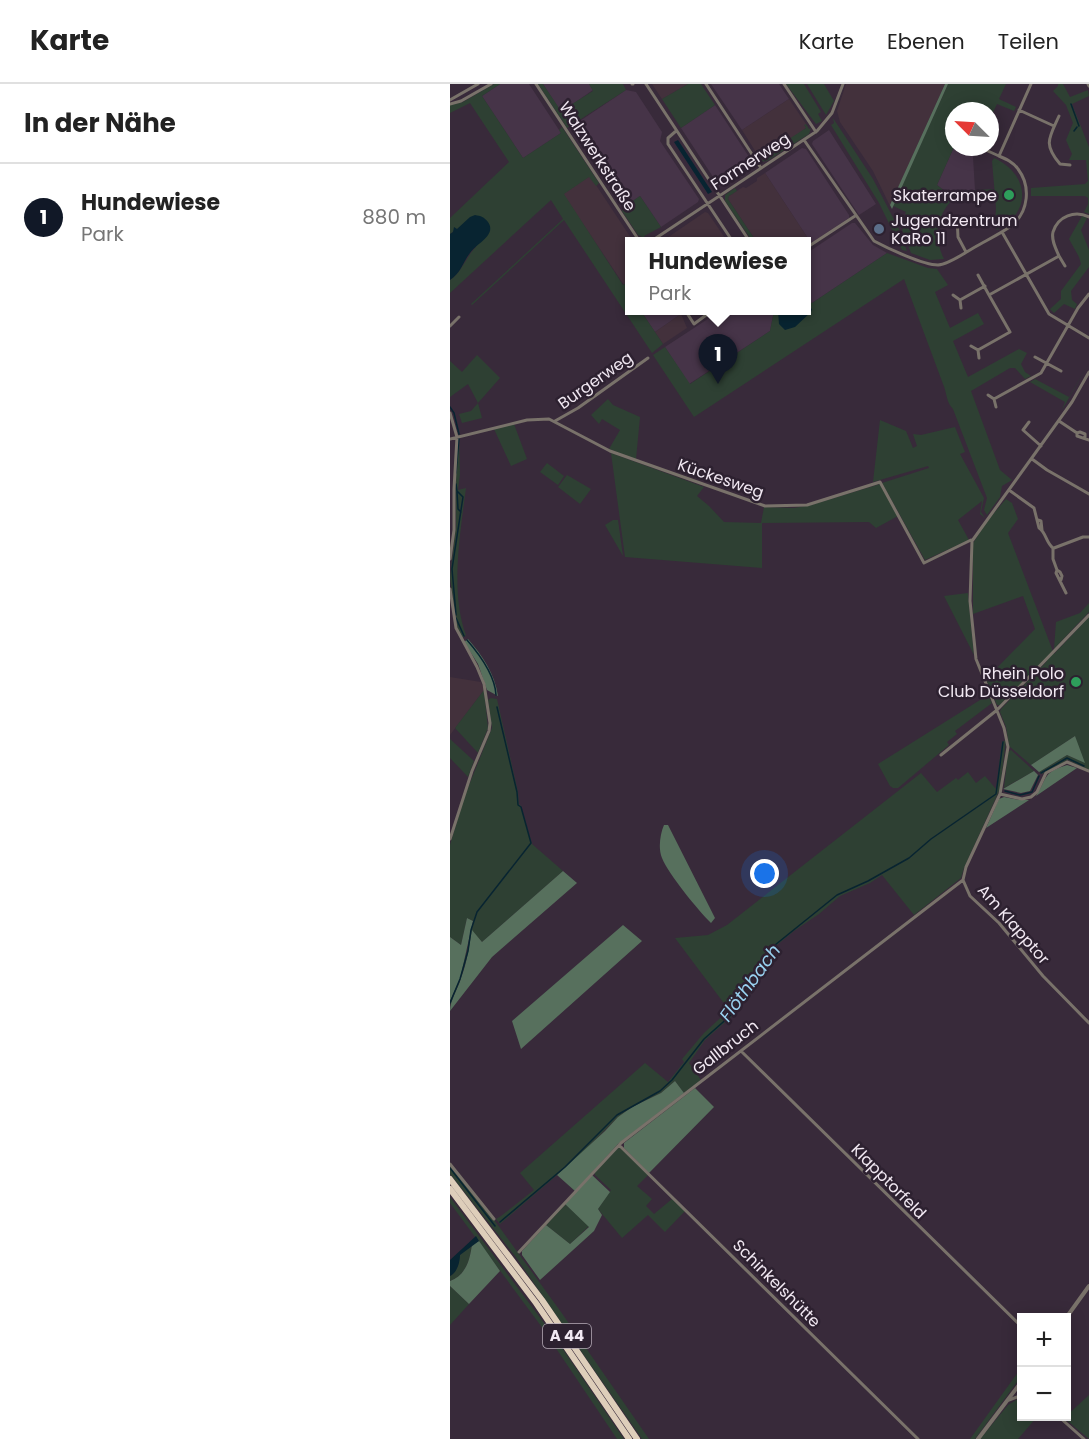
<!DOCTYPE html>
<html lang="de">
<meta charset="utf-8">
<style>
body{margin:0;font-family:Poppins,sans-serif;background:#f6f6f6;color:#222}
.controls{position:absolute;right:18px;bottom:18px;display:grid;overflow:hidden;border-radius:0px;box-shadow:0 3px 15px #0003}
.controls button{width:54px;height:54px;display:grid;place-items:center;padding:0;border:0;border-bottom:2px solid #e0e0e0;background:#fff;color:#222;font:30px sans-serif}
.compass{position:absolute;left:495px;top:18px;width:54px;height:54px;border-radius:50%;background:#fff;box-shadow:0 3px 15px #0003;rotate:294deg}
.you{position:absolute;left:315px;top:790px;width:21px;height:21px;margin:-15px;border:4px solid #fff;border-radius:50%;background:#1a73e8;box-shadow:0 0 0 9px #1a73e833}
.badge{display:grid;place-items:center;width:39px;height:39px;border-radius:50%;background:#111827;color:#fff;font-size:20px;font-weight:700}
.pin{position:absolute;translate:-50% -50px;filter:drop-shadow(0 2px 3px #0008)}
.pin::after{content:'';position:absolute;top:32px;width:21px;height:18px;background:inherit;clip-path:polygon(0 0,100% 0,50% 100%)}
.popup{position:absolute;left:175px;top:153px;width:186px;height:78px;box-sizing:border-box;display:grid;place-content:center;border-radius:0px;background:#fff;filter:drop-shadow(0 2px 4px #0005);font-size:20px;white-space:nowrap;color:#767676}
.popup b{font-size:22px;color:#222}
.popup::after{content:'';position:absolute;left:50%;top:100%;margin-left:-12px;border:12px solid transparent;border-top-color:#fff}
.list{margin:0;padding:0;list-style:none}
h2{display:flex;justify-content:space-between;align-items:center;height:78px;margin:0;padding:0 24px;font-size:26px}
h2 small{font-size:20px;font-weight:400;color:#767676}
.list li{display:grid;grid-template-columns:39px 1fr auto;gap:18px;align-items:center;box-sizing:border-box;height:108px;padding:0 24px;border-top:2px solid #e0e0e0}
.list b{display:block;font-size:22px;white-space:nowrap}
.list p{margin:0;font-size:20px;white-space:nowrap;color:#767676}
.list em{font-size:20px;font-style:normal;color:#767676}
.map{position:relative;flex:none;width:639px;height:1355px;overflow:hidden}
header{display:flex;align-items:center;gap:36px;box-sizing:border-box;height:84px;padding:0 30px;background:#fff;border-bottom:2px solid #e0e0e0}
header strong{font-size:28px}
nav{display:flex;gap:33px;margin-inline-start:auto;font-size:21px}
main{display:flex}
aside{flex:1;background:#fff}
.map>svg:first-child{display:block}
.built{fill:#463448}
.industrial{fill:#43313c}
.green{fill:#2e4033}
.forest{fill:#57705d}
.water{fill:#082431}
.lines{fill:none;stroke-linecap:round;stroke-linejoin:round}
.stream{stroke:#082431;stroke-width:1.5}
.minor{stroke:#79726a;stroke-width:3}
.tertiary{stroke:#79726a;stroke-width:4}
.motorway{stroke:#deceba;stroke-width:6}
.leisure-dot{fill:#2e9e5b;stroke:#2d2130;stroke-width:2}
.service-dot{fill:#5c6f8a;stroke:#2d2130;stroke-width:2}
.labels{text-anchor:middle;stroke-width:5;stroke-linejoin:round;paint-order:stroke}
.shield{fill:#2d2130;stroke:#b6acb8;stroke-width:1.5}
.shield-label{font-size:15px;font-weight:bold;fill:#f1e8f2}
.street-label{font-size:16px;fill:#f1e8f2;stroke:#2d2130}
.poi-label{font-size:16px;fill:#f1e8f2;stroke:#2d2130;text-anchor:end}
.water-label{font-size:18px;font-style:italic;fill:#99d1ef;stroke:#2d2130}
</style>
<header>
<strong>Karte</strong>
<nav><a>Karte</a><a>Ebenen</a><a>Teilen</a></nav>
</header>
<main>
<aside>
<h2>In der Nähe<small></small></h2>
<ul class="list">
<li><span class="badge">1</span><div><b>Hundewiese</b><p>Park</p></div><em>880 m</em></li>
</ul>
</aside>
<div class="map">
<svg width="639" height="1355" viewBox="0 0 639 1355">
<rect width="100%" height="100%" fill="#382a3a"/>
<path class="built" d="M50,0H79L111,49L73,74L32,12Z
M93,0H139L143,6L111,28Z
M261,0H329L339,15L292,46Z
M176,6L186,8L212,48L210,57L249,115L248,118L211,143L190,112L174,123L121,43Z
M265,21L303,79V82L272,102H269L231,44Z
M379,46L426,120L409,131L362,60L363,57Z
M504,63H528L523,73L525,106L496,108L487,101Z
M352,64L356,65L399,131V134L361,159L315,89Z
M402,139H405L423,161L437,169L362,219L357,218V169Z
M191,227H228L231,230L205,248Z
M270,227H324L320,247L239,300L215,263Z"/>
<path class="industrial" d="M202,0H238L212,15Z
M396,0H495L440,122L423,87L390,38L387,27Z
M339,15L356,40V44L322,70L316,65L309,73L292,46Z
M315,89L361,159L357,162L356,158L306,157L278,115L279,112L293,103L296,104L307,97V94Z
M140,92L183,157L180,158L179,197L174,201L113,110Z
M255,128L258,129L277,157L211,158Z
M231,230L237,244L213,260L205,248Z
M0,593L31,598L34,606L0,651Z"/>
<path class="green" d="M44,0H50L32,12L73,74L111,49L109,46L112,43L149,99L146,102L139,93L114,110L173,201L179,197L180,226L191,227L213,260L202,269L114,136L22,221L21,220L113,135L101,116L0,209V196C12,188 16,173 26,163L10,143L0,150V134L59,78L20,19L0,29V21L13,18Z
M88,0H93L111,27L143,7L139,0H173L176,6L117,44Z
M238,0H251L265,21L231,44L212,15Z
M336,0H354L371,28L368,30L372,37L366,40Z
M357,0H374L384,17L376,31Z
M498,0H556L549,15L566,23L564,27L547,20L540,35V27H504V63L487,101L496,108L543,105L544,114L507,116L500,118C486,135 484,155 494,175L480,176L461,169L452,146L459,132L455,130L456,128L443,122Z
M608,0H613L620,13L638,6L639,12L622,20L639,63V130L634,128L638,120V114L635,112H581V104L635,100L638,97L636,76H619L622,70L616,56L623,39L616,21L603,7L608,2Z
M383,34L423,95L450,147L457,167L452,166L429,119L381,41L384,39Z
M356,40L359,45L361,44L359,50L317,77L310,78L313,75L309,73L316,65L322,70L324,68L321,65L336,52L339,55L356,44L354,41Z
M544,74C579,90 583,127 547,146L545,142L546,124L542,77Z
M285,104L287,107L279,112L278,115L306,157H302L275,117V111Z
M190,112L211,143L194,152L196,155L188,151L172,127L174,123Z
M632,132L637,134L631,146L639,166V183L621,207L622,216L627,220L625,225L614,220L604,229L600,225L611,215V207L631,180L629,173L619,155Z
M437,169L478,184L487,185L498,201L485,208L500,244L528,229L534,240L503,257L518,293L569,265L577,269L571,280L575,288L581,292L575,295L565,284H560L521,307L550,386L562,396L552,402L550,413L537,431L534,426L537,414L503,325C496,318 497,309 493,300C480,265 467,230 454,195L244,333L203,271L215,263L240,300L320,247L324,227L356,226L357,218L362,219Z
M27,271L50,294L28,319L32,334L12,339L9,330L21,327L28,319L18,300L0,313V277L12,288Z
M639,279L612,326L615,318L580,298L585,295L619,313Z
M158,315L163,321L190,333L186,375L159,365L170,346L152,335L149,340L141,331Z
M430,336L456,347L463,364L467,362L463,350L471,351L505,343L515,368L510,370L534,414L531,428L535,434L530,430L532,417L508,436L519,456L475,476L432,399L479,384L478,382L423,398Z
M64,340L77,375L61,382L44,345Z
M9,354L10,390L8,406L16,404C10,451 0,508 16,551L12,554L7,543L0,494L6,440L5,399Z
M161,369L254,403L247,412L259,422L274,438L311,439L314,423L344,424L361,421L430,400L448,432L426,444L419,438L312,439V484L175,473Z
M97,379L114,392L108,401L90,388Z
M117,391L141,405L130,420L108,403Z
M556,415L562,419L568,435L558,449L604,570L639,533V686L618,676L592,690L589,688L617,671L626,675L625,652L581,681L559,662L556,643L550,628L551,625L597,577L596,575L550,621H547L536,595L585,545L573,512L523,530V459L538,436Z
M163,436H168L173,472L155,441Z
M518,509L524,571L494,512Z
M639,519V528L604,565L606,538L630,529Z
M34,606L38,644L28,669L5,644Z
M538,611L542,619L505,647L507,650L497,658L499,661L448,704H443L440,702L428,680Z
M41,614L47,615L68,708L69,720L71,722L82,760L113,787L32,858L22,847C18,873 11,897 0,921L17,868L23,837L17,834L11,861L0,853V761L13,716L42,644L38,616Z
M0,655L24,677L18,693L0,674Z
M556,656L550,705L514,784L511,794L464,831L432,791L420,799L390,812L369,830L344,847L327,861L319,877L307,888L281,933L255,956L239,979L251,996L234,1009L225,997L211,1009L182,1023L168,1033L128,1073L50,1140L46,1135L51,1132L84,1106L70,1089L195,979L218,998L234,978L232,975L254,949L279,926L225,854L258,851L277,841L471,689L487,708L506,694L508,696L518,688L526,699L535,692L546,705L552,658Z
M561,666L584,687L554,704L558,668Z
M168,1064H171L198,1091L187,1102L202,1115L196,1122L204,1130L222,1115L235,1127L215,1148L198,1131L172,1154L148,1125L161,1106L145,1091V1088Z
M0,1082L45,1137L111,1228L199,1355H192L65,1172L0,1090Z
M0,1113L106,1255L174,1355H167L91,1242L0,1119Z
M115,1120L139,1142L120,1160L96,1141Z
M22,1160C20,1176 16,1191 0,1197V1192L3,1190L10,1171Z
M0,1202L19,1220L0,1241Z
M571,1284L570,1294L525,1355H520Z
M639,1311V1355L614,1334Z
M571,1313L572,1332L587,1333L568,1355H530L558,1321Z"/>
<path class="forest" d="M495,0H498L442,125L440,121Z
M18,555C32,571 45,590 48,612L37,606L28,580L14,558Z
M625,652L635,679L617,671L589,688L581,681Z
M617,681L627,684L586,712C598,693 592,689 617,681Z
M584,687L588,691L580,707L571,709L553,705Z
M554,713L570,716H579L536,744L549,715Z
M214,741H218L265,834L261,839C248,826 219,791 212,774C208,765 210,750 214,741Z
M113,787L127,799L42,873L0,927C0,916 8,905 11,894C17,879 19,862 22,846L32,858Z
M17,834L23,837L10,895L0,917V853L11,861Z
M173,841L192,857L71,965L62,937Z
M225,997L234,1009L168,1060L125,1107L107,1091L155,1047L168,1033L182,1023L211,1009Z
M245,1004L264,1023L199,1089L174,1064V1059Z
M142,1091L160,1108L148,1125L152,1131L144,1147L90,1196L72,1171V1167L96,1141L120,1160L139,1143L115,1120Z
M29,1157L50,1187L19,1220L0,1202V1197C16,1191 20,1176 22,1160Z"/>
<path class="water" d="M228,56L262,108L258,110L224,58Z
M25,131C31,132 34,133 38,138C47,151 27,159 20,169C13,178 11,189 0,196V150L3,148L4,143L7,145L20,133Z
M357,222L362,225L361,228L345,243L335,246L329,240L328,227L356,226Z
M26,1152L29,1157L10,1171C10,1178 7,1189 0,1192V1176Z"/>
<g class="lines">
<path class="stream" d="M621,20L629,42
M624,47L627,43
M0,323L4,329L9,350
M6,389L9,354
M6,400L7,407L13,413L2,485L6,531
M7,408L8,425L11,428
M6,534L14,552
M17,556C30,571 45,591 46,611
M591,689L617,674L634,682
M555,707L570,711L582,708L589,692
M0,919L10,895L18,867L21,846L27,828L81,759L71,723L68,721L67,708L47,623
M0,1084L45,1142
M50,1138L115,1083L167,1031L210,1007L222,996L254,955L280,932L306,885L317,875L325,861L387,811L418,797L459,774L481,755L546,710L553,658"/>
<path class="minor" d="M86,0L190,158
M182,0H183
M196,0L300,158
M256,0L311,84
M334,0L366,48
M638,0L639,2
M0,16L28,0
M0,20L11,17L41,0
M569,26L604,42
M609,32C599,54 593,60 610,80L620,81
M226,47L218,54V60L283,158
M354,56L424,157C437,164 473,181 488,181C500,180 514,169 525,163C537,156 550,150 561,142C579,128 581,102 568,85C563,78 556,75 549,72L581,0
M529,63L549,72
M507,133L508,153L516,168
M552,148L599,230L639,254
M200,158L367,47L382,29L393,0
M356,164L405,132
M609,172L615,182
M528,191L539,211
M503,211L510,216L511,224
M510,216L535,202
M235,226L244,240L263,226
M0,242L9,233
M521,262L528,266L529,274
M528,266L560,248L539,211L609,172C606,165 601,156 603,148C608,132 625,126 639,133
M585,273L611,287
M639,288L622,318L522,457L520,517L526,575L554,644L558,663L550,710L516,783L513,796L520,812L549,839L593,892L639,939
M538,311L544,315L591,289L628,224L639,210
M544,315L546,323
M0,329L7,353L4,405V446L0,475
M105,337L128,324L198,274
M609,337L627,349V352L639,356
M579,338L573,346L591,362
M627,349L630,348L635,350V354
M0,355L77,336L99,335L160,367L315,422L357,421L430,398L474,479L521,456
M582,375L597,386L639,410
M559,406L584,424L589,444C596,448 596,459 603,464V475L607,486L606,489L616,509
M588,436L591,437L592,446
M604,464L633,453H639
M607,486L610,488L612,492L611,496
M0,505L6,544L27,583L34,600L40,639L39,647L22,687L0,755
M491,671L547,626L639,531
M550,710L572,715L581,713L587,708L596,689L617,678L639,687
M291,967L572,1243
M169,1061L468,1355
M0,1080L44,1135
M69,1168L171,1059L513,796
M559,1316L572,1311
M608,1332L634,1355"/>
<path class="tertiary" d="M616,1234L639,1202
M528,1355L572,1297"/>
<path class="motorway" d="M0,1095L92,1216L187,1355
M0,1105L86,1219L179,1355"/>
</g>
<g class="leisure-dot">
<circle cx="559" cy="111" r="6"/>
<circle cx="626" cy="598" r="6"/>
</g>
<circle class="service-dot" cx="429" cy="145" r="6"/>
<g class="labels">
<rect class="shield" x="93" y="1240" width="48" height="24" rx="4.5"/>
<g class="shield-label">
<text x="117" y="1257">A 44</text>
</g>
<g class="street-label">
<text transform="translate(148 72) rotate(57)" y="6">Walzwerkstraße</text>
<text transform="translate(300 77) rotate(-33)" y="6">Formerweg</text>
<text transform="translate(145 296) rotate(-35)" y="6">Burgerweg</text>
<text transform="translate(271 394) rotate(19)" y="6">Kückesweg</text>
<text transform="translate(564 840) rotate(49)" y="6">Am Klapptor</text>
<text transform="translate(275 963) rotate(-38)" y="6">Gallbruch</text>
<text transform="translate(439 1097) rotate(45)" y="6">Klapptorfeld</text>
<text transform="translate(327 1199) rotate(45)" y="6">Schinkelshütte</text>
</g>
<g class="poi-label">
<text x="547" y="117">Skaterrampe</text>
<text x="441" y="142" text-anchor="start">Jugendzentrum<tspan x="441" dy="18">KaRo 11</tspan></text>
<text x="614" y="595">Rhein Polo<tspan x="614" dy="18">Club Düsseldorf</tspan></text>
</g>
<g class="water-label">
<text transform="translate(300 899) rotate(-54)" y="6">Flöthbach</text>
</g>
</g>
</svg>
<div class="controls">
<button>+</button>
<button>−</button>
</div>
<svg class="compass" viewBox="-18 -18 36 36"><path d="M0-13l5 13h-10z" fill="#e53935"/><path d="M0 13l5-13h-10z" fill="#767676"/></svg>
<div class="you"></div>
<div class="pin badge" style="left:268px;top:300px">1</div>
<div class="popup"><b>Hundewiese</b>Park</div>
</div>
</main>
